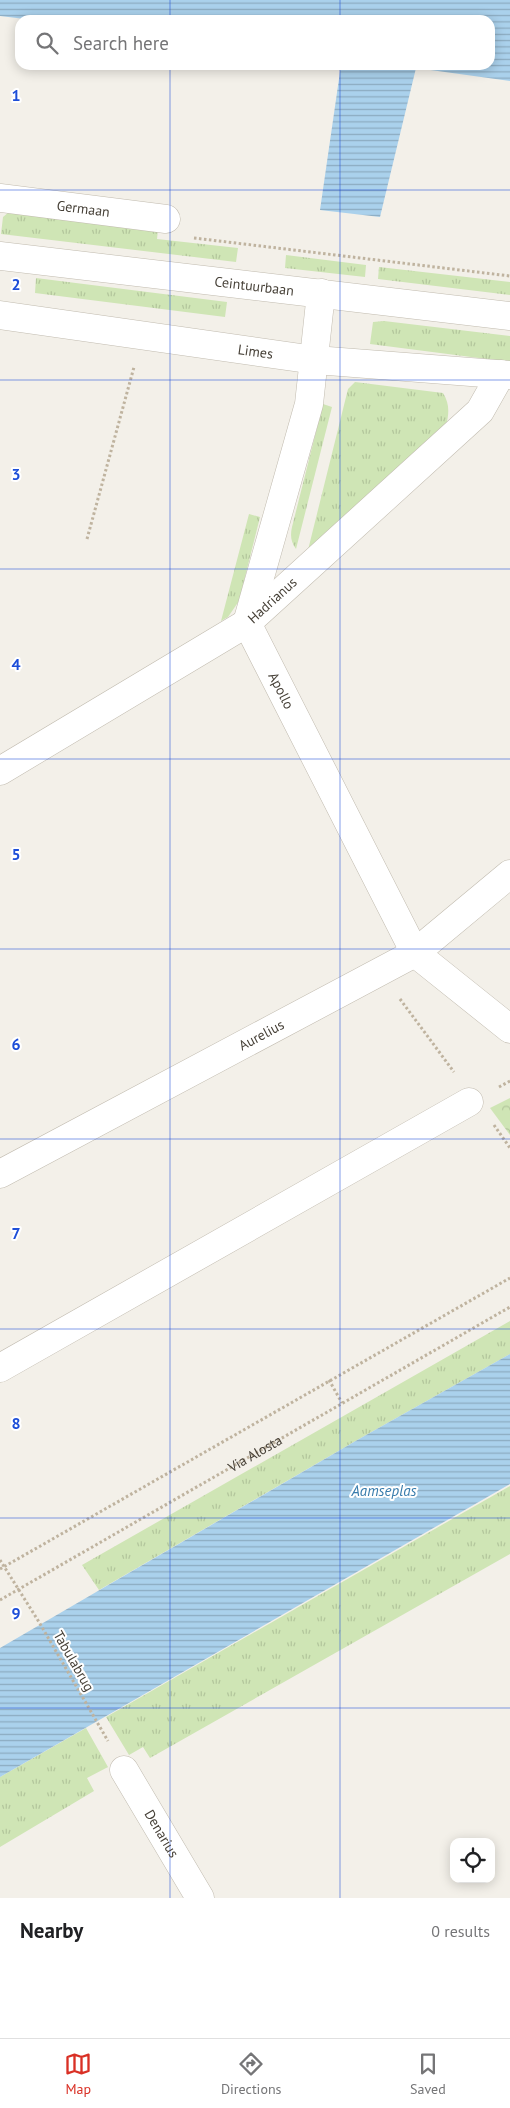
<!DOCTYPE html>
<style>
body{margin:0;font-family:"PT Sans",sans-serif;background:#f6f6f6;color:#202124}
.controls{position:absolute;right:15px;bottom:15px;display:grid;overflow:hidden;border-radius:10px;box-shadow:0 2px 12px #0003}
.controls button{width:45px;height:45px;display:grid;place-items:center;padding:0;border:0;border-bottom:1px solid #e0e0e0;background:#fff;color:#202124;font:25px sans-serif}
.list{margin:0;padding:0;list-style:none}
h2{display:flex;justify-content:space-between;align-items:center;height:65px;margin:0;padding:0 20px;font-size:21px}
h2 small{font-size:16px;font-weight:400;color:#757577}
.icon{flex:none;width:28px;height:28px;fill:none;stroke:currentColor;stroke-width:2;stroke-linecap:round;stroke-linejoin:round}
.map{position:relative;flex:none;width:510px;height:1898px;overflow:hidden}
.search{position:absolute;background:#fff;box-shadow:0 2px 12px #0003;left:15px;right:15px;top:15px;height:55px;display:flex;align-items:center;gap:12px;box-sizing:border-box;padding:0 18px;border-radius:15px;color:#757577;font-size:19px}
.sheet{height:140px;background:#fff}
nav{display:flex;justify-content:space-around;align-items:center;box-sizing:border-box;height:70px;border-top:1px solid #e0e0e0;background:#fff;font-size:14px;color:#757577}
nav a{display:grid;justify-items:center;gap:2px}
nav .on{color:#d93025}
.map>svg:first-child{display:block}
.grass{fill:url(#grass-tufts)}
.park{fill:url(#park-crowns)}
.water{fill:url(#water-rules)}
.lines{fill:none;stroke-linecap:round;stroke-linejoin:round}
.minor-casing{stroke:#c1bbaf;stroke-width:29}
.tertiary-casing{stroke:#c1bbaf;stroke-width:29}
.path{stroke:#bfb39f;stroke-width:3;stroke-dasharray:2.5 2.5;stroke-linecap:butt}
.minor{stroke:#fff;stroke-width:28}
.tertiary{stroke:#fff;stroke-width:28}
.grid{fill:none;stroke:#1d4ed8;stroke-width:1;stroke-opacity:0.55}
.labels{text-anchor:middle;stroke-width:4;stroke-linejoin:round;paint-order:stroke}
.street-label{font-size:14px;fill:#474138;stroke:#fff}
.water-label{font-size:15px;font-style:italic;fill:#387cac;stroke:#fff}
.grid-label{font-size:16px;text-anchor:middle;font-weight:bold;fill:#1d4ed8;stroke:#fff;stroke-width:4;stroke-linejoin:round;paint-order:stroke}
</style>
<div class="map">
<svg width="510" height="1898" viewBox="0 0 510 1898">
<defs>
<pattern id="grass-tufts" width="24" height="20" patternUnits="userSpaceOnUse" patternTransform="scale(1.25)"><rect width="24" height="20" fill="#cfe5b5"/><path d="M3 7l-1-3M5 7V3M7 7l1-3M15 17l-1-3M17 17v-4M19 17l1-3" fill="none" stroke="#b3c69c"/></pattern>
<pattern id="park-crowns" width="20" height="18" patternUnits="userSpaceOnUse" patternTransform="scale(1.25)"><rect width="20" height="18" fill="#cfe5b5"/><path d="M2 6a3 3 0 1 1 6 0M12 15a3 3 0 1 1 6 0" fill="none" stroke="#b3c69c"/></pattern>
<pattern id="water-rules" width="6" height="5" patternUnits="userSpaceOnUse" patternTransform="scale(1.25)"><rect width="6" height="5" fill="#aad1ec"/><path d="M0 2.5h6" fill="none" stroke="#8cabc0"/></pattern>
</defs>
<rect width="100%" height="100%" fill="#f3f0e9"/>
<path class="grass" d="M9,212L158,230L157,239L238,248L236,262L1,234L3,217Z
M286,255L366,265L365,277L285,268Z
M379,267L510,282V295L378,279Z
M36,278L227,302L225,317L35,293Z
M384,321L510,336V362L370,344L373,322Z
M355,382L443,393C450,404 449,414 446,426L308,550L348,389Z
M323,404L332,407L296,549C291,542 290,536 292,527Z
M249,514L260,517L239,601L228,617L221,621Z
M510,1321V1354L359,1439L99,1590L82,1565Z
M510,1486V1554L150,1758L143,1747L129,1755L106,1717Z
M86,1728L108,1767L87,1778L94,1791L0,1847V1777Z"/>
<path class="park" d="M510,1098V1135L490,1108Z"/>
<path class="water" d="M0,0H510V81L416,68L380,217L320,210L341,65H490V20H33L0,16Z
M510,1354V1484L0,1777V1648L359,1439Z"/>
<g class="lines">
<g class="minor-casing">
<g id="minor">
<path id="s2" d="M0,198L166,219"/>
<path id="s3" d="M321,293L309,404L247,623L415,953L510,1029"/>
<path id="s4" d="M0,315L315,360L510,375"/>
<path id="s5" d="M0,771L247,623L480,411L501,374"/>
<path id="s6" d="M0,1174L415,953L510,874"/>
<path d="M0,1368L469,1102"/>
<path id="s7" d="M124,1770L200,1898"/>
</g>
</g>
<g class="tertiary-casing">
<g id="tertiary">
<path id="s8" d="M0,256L510,316"/>
</g>
</g>
<g class="path">
<path d="M194,238L510,276"/>
<path d="M87,539L134,367"/>
<path d="M400,999L454,1072"/>
<path d="M499,1087L510,1081"/>
<path d="M494,1125L510,1148"/>
<path d="M329,1380L342,1403"/>
<path d="M0,1560L39,1622L108,1741"/>
<path d="M0,1569L510,1278"/>
<path id="s1" d="M0,1600L510,1307"/>
</g>
<use href="#minor" class="minor"/>
<use href="#tertiary" class="tertiary"/>
</g>
<path class="grid" d="M170,0V20M340,0V20M170,65V1898M340,65V1898M0,190H510M0,380H510M0,569H510M0,759H510M0,949H510M0,1139H510M0,1329H510M0,1518H510M0,1708H510"/>
<g class="labels">
<g class="street-label">
<text dy="5" stroke="none"><textPath href="#s2" startOffset="84">Germaan</textPath></text>
<text dy="5" stroke="none"><textPath href="#s8" startOffset="256">Ceintuurbaan</textPath></text>
<text dy="5" stroke="none"><textPath href="#s4" startOffset="258">Limes</textPath></text>
<text dy="5" stroke="none"><textPath href="#s5" startOffset="322">Hadrianus</textPath></text>
<text dy="5" stroke="none"><textPath href="#s3" startOffset="415">Apollo</textPath></text>
<text dy="5" stroke="none"><textPath href="#s6" startOffset="296">Aurelius</textPath></text>
<text dy="5" stroke="none"><textPath href="#s1" startOffset="294">Via Alosta</textPath></text>
<text transform="translate(74 1661) rotate(60)" y="5">Tabulabrug</text>
<text dy="5" stroke="none"><textPath href="#s7" startOffset="74">Denarius</textPath></text>
</g>
<g class="water-label">
<text x="384" y="1496">Aamseplas</text>
</g>
</g>
<g class="grid-label">
<text x="16" y="101">1</text>
<text x="16" y="290">2</text>
<text x="16" y="480">3</text>
<text x="16" y="670">4</text>
<text x="16" y="860">5</text>
<text x="16" y="1050">6</text>
<text x="16" y="1239">7</text>
<text x="16" y="1429">8</text>
<text x="16" y="1619">9</text>
</g>
</svg>
<div class="controls">
<button><svg class="icon" aria-label="locate" viewBox="0 0 24 24"><circle cx="12" cy="12" r="6"/><path d="M12 2v4M12 18v4M2 12h4M18 12h4"/></svg></button>
</div>
<div class="search"><svg class="icon" aria-label="search" viewBox="0 0 24 24"><circle cx="10" cy="10" r="6"/><path d="M15 15l6 6"/></svg>Search here</div>
</div>
<section class="sheet">
<h2>Nearby<small>0 results</small></h2>
<ul class="list">
</ul>
</section>
<nav>
<a class="on"><svg class="icon" aria-label="map" viewBox="0 0 24 24"><path d="M3 6l6-2 6 2 6-2v14l-6 2-6-2-6 2zM9 4v14M15 6v14"/></svg>Map</a>
<a><svg class="icon" aria-label="directions" viewBox="0 0 24 24"><path d="M12 3l9 9-9 9-9-9zM9 14v-3h6M13 9l2 2-2 2"/></svg>Directions</a>
<a><svg class="icon" aria-label="saved" viewBox="0 0 24 24"><path d="M7 4h10v16l-5-4-5 4z"/></svg>Saved</a>
</nav>
